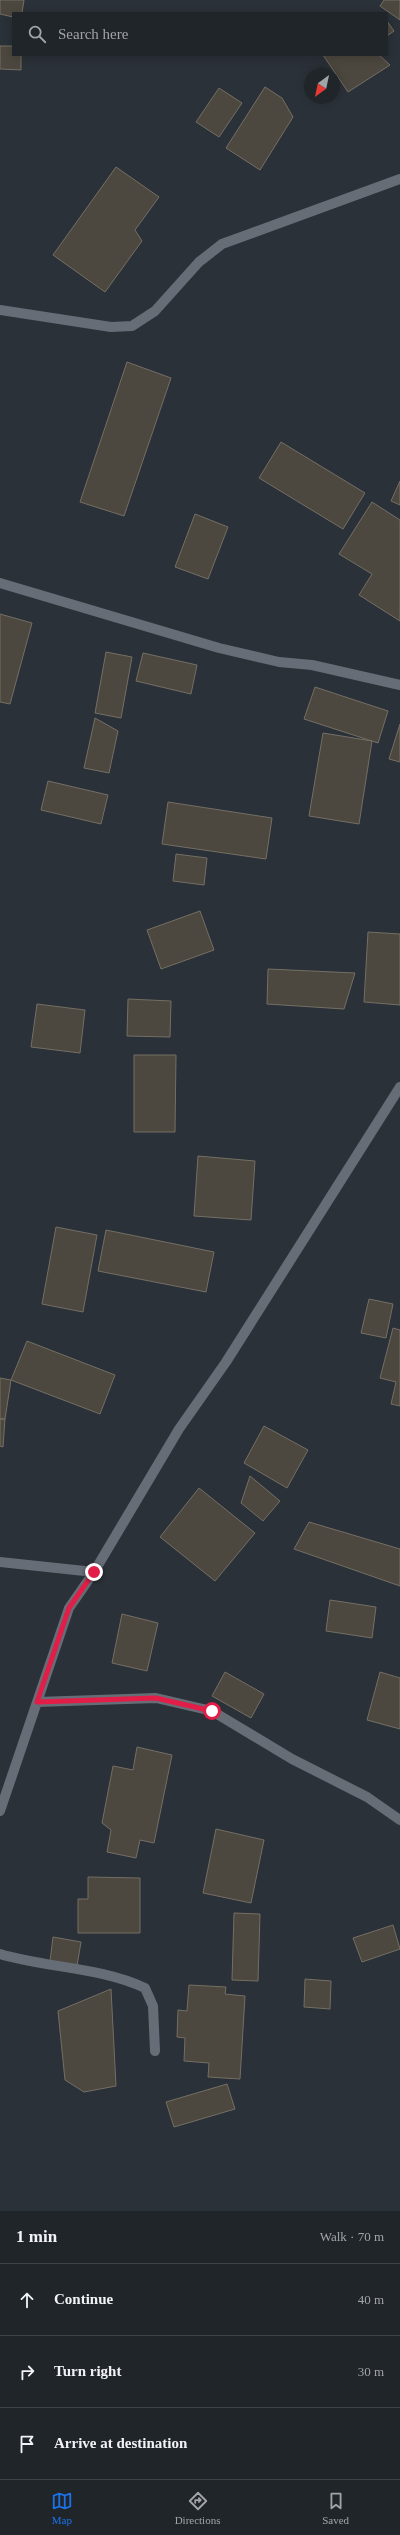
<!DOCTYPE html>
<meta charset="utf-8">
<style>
body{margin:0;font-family:Georgia,serif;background:#282d32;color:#f1f3f6}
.compass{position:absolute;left:304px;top:68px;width:36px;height:36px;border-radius:50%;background:#20252a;box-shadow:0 2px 10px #0003;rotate:213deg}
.stop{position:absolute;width:12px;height:12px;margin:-9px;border:3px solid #e11d48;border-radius:50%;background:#fff}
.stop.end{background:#e11d48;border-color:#fff;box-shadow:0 1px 4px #0008}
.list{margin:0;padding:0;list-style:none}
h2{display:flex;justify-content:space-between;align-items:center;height:52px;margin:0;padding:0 16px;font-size:17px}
h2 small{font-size:13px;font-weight:400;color:#a2a5a8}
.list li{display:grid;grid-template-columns:26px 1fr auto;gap:12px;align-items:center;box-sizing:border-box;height:72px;padding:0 16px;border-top:1px solid #3d4247}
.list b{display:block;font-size:15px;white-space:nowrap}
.list em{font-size:13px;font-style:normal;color:#a2a5a8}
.icon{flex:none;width:22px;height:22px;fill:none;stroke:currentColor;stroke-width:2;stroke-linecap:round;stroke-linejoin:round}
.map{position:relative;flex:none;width:400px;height:2211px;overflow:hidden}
.search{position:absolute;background:#20252a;box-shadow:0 2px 10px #0003;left:12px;right:12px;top:12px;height:44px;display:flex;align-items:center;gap:10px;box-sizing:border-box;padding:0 14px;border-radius:0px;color:#a2a5a8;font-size:15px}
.sheet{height:268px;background:#20252a}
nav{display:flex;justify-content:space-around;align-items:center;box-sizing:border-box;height:56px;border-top:1px solid #3d4247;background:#20252a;font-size:11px;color:#a2a5a8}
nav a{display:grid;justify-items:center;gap:2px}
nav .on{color:#1a73e8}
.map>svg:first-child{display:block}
.building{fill:#4d483f;stroke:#746f65}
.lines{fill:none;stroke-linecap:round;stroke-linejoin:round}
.minor{stroke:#666d76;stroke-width:10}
.route{stroke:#e11d48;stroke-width:5}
</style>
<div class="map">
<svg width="400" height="2211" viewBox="0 0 400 2211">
<rect width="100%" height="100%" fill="#2b3138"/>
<path class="building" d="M0,0H24L22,13H13V17L0,14Z
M384,0H400V20L380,6Z
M387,21L394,31L387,36Z
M0,46H13V55H21V70L0,69Z
M323,55H379L390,65L348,92Z
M265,87L282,98L293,117L260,170L226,148Z
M219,88L242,103L219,137L196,122Z
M116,167L159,197L135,230L142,241L105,292L53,255Z
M127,362L171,378L124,516L80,502Z
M281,442L365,493L343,529L259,478Z
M400,481V505L391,501Z
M372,502L400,520V621L359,595L372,574L339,554Z
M195,514L228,527L208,579L175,567Z
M0,614L32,623L10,704L0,702Z
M106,652L132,657L121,718L95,713Z
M143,653L197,665L191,694L136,681Z
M315,687L388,711L378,743L304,719Z
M95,718L118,731L109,773L84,768Z
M400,724V762L389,759Z
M323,733L372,741L359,824L309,816Z
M48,781L108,795L101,824L41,810Z
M168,802L272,818L266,859L162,844Z
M176,854L207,858L204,885L173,881Z
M200,911L214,950L161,969L147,930Z
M368,932L400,934V1005L364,1002Z
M268,969L355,973L344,1009L267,1004Z
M128,999L171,1001L170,1037L127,1036Z
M37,1004L85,1010L80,1053L31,1047Z
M134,1055H176L175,1132H134Z
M198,1156L255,1161L251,1220L194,1216Z
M56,1227L97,1235L83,1312L42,1304Z
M106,1230L214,1252L206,1292L98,1271Z
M369,1299L393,1304L386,1338L361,1333Z
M393,1328L400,1330V1406L391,1404L396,1382L380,1378Z
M27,1341L115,1375L100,1414L11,1380Z
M0,1378L11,1380L5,1419H0Z
M0,1419H5L3,1447L0,1446Z
M264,1426L308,1450L287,1488L244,1463Z
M250,1476L280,1501L263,1521L241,1503Z
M199,1488L255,1533L215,1581L160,1537Z
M309,1522L400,1549V1586L294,1549Z
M330,1600L376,1607L372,1638L326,1631Z
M122,1614L158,1623L147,1671L112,1663Z
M225,1672L264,1694L251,1718L212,1696Z
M380,1672L400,1678V1729L367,1720Z
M137,1747L172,1755L154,1843L140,1840L136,1858L107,1852L111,1830L102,1823L113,1766L133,1770Z
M216,1829L264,1840L251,1903L203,1893Z
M88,1877L140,1878V1933H78V1899H88Z
M234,1913L260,1914L258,1981L232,1980Z
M393,1925L400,1949L362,1962L353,1938Z
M53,1937L81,1942L77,1966L50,1961Z
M305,1979L331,1981L330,2009L304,2007Z
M189,1985L226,1987L225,1994L245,1996L240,2079L208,2077L209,2063L184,2061L185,2038L177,2037L178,2010L187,2011Z
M111,1989L116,2086L84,2092L65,2080L58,2011Z
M227,2084L235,2109L174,2127L166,2102Z"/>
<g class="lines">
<path class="minor" d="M0,310L111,327L132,326L155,311L199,262L222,244L400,179
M0,583L219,648L279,662L312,665L400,685
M0,1562L94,1572
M37,1702L156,1698L212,1711L292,1759L367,1797L400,1820
M0,1811L69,1608L94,1572L179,1429L226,1362L400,1087
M0,1954C47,1968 100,1967 145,1988L153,2006L155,2051"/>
</g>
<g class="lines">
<path class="route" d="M94,1572L69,1608L37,1702L156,1698L212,1711"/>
</g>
</svg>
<svg class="compass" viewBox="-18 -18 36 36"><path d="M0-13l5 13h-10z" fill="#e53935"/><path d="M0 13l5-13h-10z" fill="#a2a5a8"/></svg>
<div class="stop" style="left:212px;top:1711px"></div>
<div class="stop end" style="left:94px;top:1572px"></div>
<div class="search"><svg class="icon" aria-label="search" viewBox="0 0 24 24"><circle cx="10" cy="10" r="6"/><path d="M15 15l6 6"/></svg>Search here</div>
</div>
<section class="sheet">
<h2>1 min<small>Walk · 70 m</small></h2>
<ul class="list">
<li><svg class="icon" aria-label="ahead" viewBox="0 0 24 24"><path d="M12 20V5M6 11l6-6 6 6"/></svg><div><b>Continue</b></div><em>40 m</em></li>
<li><svg class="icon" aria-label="right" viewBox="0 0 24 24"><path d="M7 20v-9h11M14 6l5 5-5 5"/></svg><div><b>Turn right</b></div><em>30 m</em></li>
<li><svg class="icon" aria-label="arrive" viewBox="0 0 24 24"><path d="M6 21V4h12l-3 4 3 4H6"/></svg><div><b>Arrive at destination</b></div></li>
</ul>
</section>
<nav>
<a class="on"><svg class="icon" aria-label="map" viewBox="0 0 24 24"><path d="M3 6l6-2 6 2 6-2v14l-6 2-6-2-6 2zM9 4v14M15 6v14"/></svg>Map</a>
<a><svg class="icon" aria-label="directions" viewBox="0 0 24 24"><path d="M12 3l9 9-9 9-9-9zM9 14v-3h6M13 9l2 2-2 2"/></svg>Directions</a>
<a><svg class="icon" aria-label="saved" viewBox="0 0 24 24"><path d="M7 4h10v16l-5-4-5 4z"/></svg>Saved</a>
</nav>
